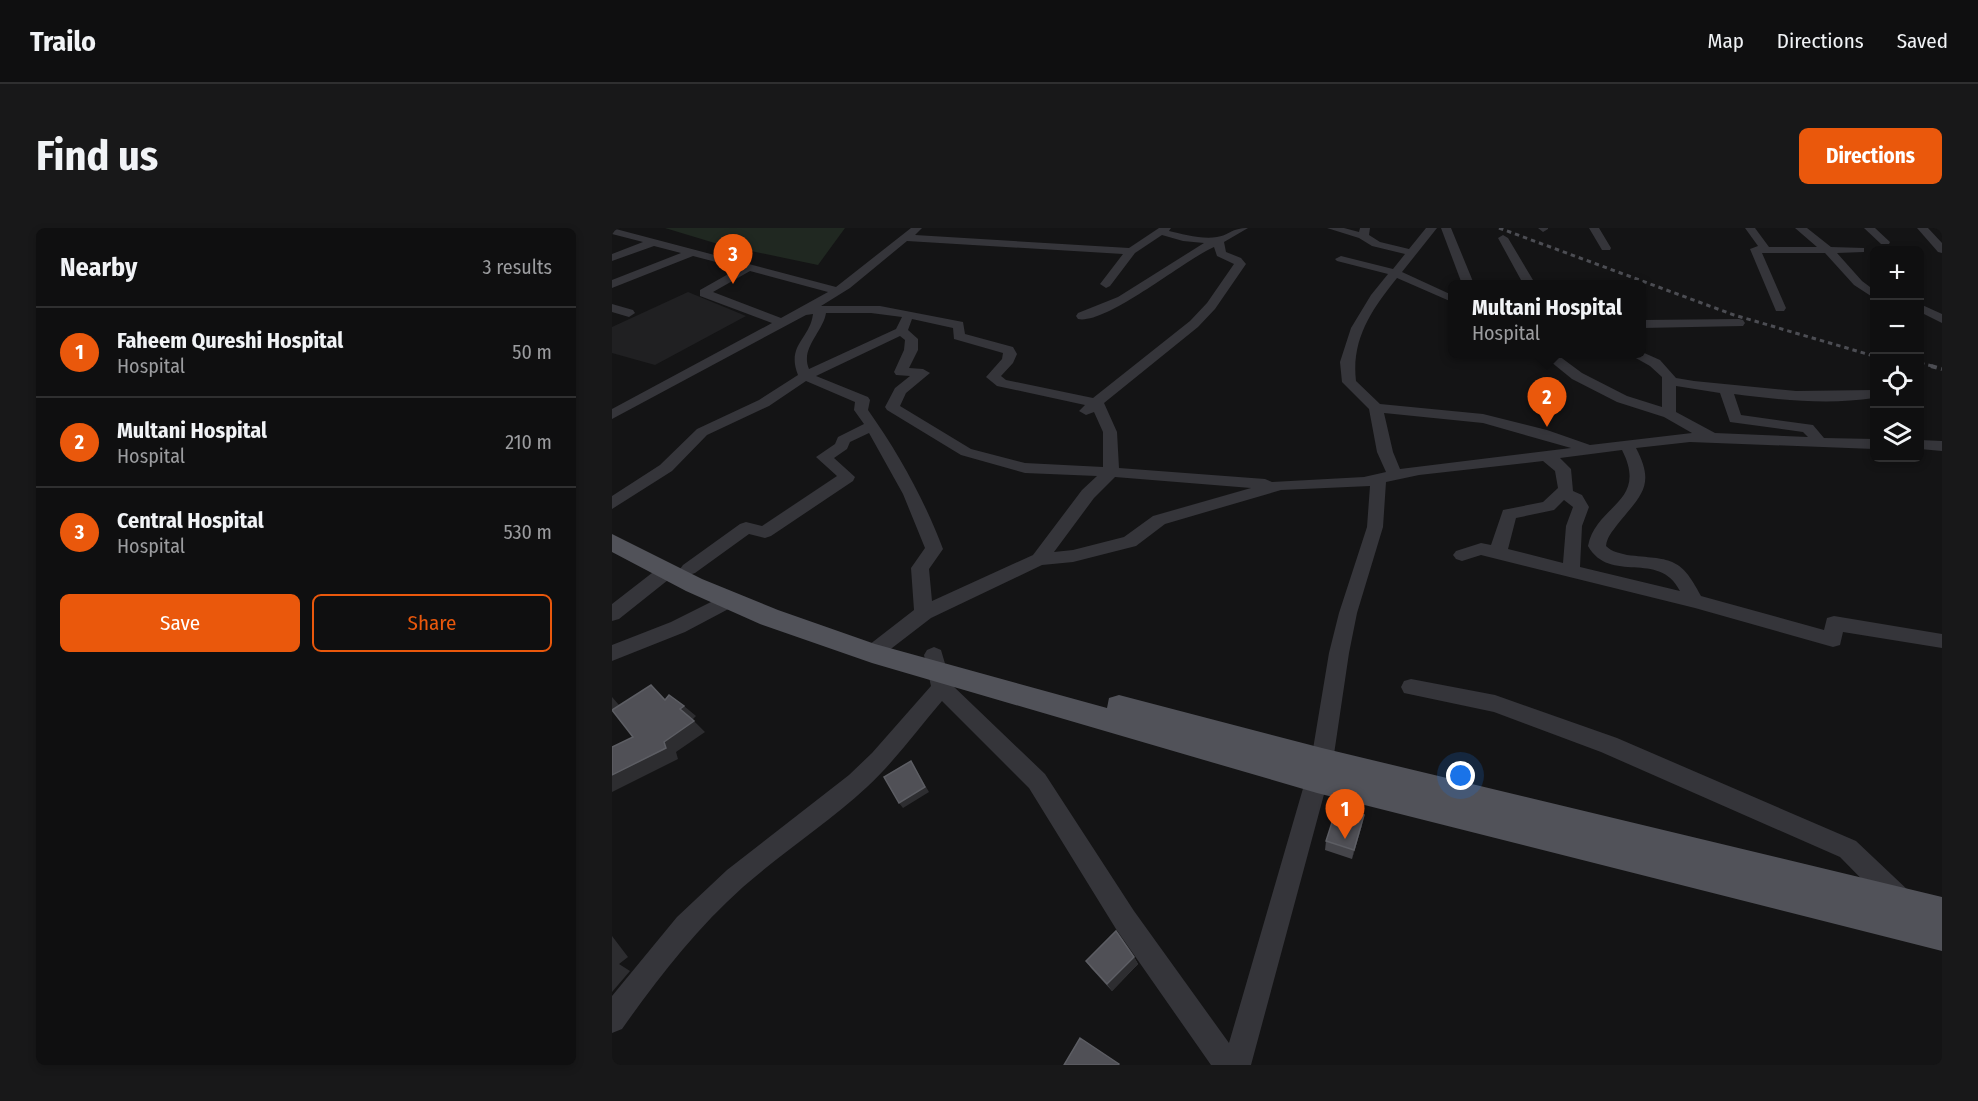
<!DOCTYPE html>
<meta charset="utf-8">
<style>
body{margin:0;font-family:"Fira Sans Condensed",sans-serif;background:#181819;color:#f1f3f6}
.controls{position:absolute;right:18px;top:18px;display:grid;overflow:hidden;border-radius:9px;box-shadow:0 3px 9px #0003}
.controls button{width:54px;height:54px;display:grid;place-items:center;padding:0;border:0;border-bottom:2px solid #2f2f30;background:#0f0f10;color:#f1f3f6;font:30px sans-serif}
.you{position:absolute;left:849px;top:548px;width:21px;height:21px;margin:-15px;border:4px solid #fff;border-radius:50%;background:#1a73e8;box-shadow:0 0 0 9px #1a73e833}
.badge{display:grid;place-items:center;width:39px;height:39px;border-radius:50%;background:#ea580c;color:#fff;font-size:20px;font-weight:700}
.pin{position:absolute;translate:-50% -50px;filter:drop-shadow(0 2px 3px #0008)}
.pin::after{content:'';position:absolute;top:32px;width:21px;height:18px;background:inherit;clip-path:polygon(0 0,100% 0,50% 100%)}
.popup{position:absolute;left:836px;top:52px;width:198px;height:78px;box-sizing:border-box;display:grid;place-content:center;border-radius:9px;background:#0f0f10;filter:drop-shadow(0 2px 4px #0005);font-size:20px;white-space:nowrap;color:#9b9c9f}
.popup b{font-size:22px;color:#f1f3f6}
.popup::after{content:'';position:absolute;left:50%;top:100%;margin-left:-12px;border:12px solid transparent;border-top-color:#0f0f10}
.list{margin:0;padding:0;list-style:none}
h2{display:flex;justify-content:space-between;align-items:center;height:78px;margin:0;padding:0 24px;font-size:26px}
h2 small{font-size:20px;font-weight:400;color:#9b9c9f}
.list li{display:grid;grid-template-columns:39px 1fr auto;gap:18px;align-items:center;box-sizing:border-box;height:90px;padding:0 24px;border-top:2px solid #2f2f30}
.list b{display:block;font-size:22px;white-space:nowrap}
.list p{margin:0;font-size:20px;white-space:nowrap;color:#9b9c9f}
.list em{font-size:20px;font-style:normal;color:#9b9c9f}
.actions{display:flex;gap:12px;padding:18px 24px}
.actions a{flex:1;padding:14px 0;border:2px solid #ea580c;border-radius:9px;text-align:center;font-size:21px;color:#ea580c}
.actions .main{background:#ea580c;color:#fff}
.icon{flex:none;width:33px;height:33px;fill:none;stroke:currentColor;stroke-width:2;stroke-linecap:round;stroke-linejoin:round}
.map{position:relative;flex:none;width:1330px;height:837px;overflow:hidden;border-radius:9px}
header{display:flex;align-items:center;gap:36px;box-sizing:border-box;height:84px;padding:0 30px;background:#0f0f10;border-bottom:2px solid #2f2f30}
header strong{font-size:28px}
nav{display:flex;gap:33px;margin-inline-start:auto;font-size:21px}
.intro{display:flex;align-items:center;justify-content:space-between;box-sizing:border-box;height:144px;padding:0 36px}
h1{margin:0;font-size:42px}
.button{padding:15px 27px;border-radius:9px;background:#ea580c;color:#fff;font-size:21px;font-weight:700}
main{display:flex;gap:36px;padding:0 36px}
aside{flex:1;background:#0f0f10;border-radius:9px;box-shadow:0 3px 9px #0003}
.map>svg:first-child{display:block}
.built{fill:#202022}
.green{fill:#202821}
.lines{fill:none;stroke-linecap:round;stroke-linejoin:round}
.minor{fill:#35353a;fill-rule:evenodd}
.major{fill:#515259;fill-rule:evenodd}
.rail-far1{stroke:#4c4d53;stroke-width:3;stroke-dasharray:4.5 4;stroke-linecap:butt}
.rail{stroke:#4c4d53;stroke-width:4;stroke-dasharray:6 4.5;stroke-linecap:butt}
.wall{fill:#45454a}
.shaded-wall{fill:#2d2d30}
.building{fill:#505056;stroke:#5d5e64;stroke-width:1.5}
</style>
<header>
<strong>Trailo</strong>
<nav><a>Map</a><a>Directions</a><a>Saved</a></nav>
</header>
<div class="intro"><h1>Find us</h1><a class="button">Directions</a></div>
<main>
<aside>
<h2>Nearby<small>3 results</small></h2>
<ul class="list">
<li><span class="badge">1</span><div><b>Faheem Qureshi Hospital</b><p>Hospital</p></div><em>50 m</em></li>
<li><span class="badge">2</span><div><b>Multani Hospital</b><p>Hospital</p></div><em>210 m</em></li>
<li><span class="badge">3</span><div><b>Central Hospital</b><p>Hospital</p></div><em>530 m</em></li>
</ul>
<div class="actions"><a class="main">Save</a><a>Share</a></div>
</aside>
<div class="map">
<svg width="1330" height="837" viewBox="0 0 1330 837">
<rect width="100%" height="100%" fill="#141415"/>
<path class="built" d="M76,64L134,88L43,137L0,125V99Z"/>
<path class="green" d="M53,0H233L206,37L106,16Z"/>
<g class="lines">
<path class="minor" d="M0,0L224,59L299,0H310L303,7L517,20L547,0H559L557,3C570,6 591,12 605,9C618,7 619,0 636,0L612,14L614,24L629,30L634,36L603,81L586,99L492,175L505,204L507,240L653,251L660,254L752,249L774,244L765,224L757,181L730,154L728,134L739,100L759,67L776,46L725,33L723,31L729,28L781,41L793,26L760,18L747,10L715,0H732L747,4L748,0H758L757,7L768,14L797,21L814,0H825L790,44L840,67V74L785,50C760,81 739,111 744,153L768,176L871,186L935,202L978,217L1080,205L1052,189L1005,174L960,151L928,125H943L970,145L1015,168L1050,179V149L1038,138L1015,125L1030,124L1048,132L1064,150L1082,153L1184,163L1262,162V170C1217,177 1167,172 1122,166L1129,187L1201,197L1212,210L1262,211V221L1078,214L1024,220C1044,258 1029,267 1005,297C1000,304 995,309 994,318C1000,324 1007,325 1015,327C1058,332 1068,327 1089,368L1212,402L1215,390L1222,388L1330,406V420L1231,404L1228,417L1221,419L1083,380L869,327L850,333L844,331L841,327L844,323L869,315L879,317L891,282L931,274L946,260L943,243L931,233L807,247L774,254L771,299L745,385L737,425L721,533L639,837H599L504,701L417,560L330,473C305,502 283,533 255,559C216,595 171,624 131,659C84,701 46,750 10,801L0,805V768L65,689L115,642L237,547L260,525L319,458L312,427L315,422L322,419L329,422L339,456L433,546L522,683L617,815L699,533L717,425L727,385L755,299L758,258L669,262L553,296L524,318L461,334L430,337L319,390L267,430L260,433L253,430L250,425L253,420L302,382L299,340L313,320L291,266L257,205L238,214L235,221L222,230L243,249L241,253L159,308L153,310L137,306L83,345L77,347L71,345L68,341L71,337L128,296L134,294L150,298L225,248L204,229L223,216L226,209L252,196L242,182L243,174L194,153L157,178L95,207L60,243L0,281V268L48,237L85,201L147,172L186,147C174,117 198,111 201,86L194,87L0,191V181L160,95L88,68V62L127,40L81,28L0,60V52L69,25L42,18L0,33V26L31,14L0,6ZM550,7L571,13L592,15L506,69L466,85L464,88L466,91C494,97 572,32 602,19L605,28L622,36L595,75L578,93L481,170L394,152L389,148L401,135L405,126L401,119L353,106L351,94L268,78H209L238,60L295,13L511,26L488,56L494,60L498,58L523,25ZM138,43L216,64L169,90L101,64ZM214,85H259L290,89L284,101L197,141C188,120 211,104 214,85ZM300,91L341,100L342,111L391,125L390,131L374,149L385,158L473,177L467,183L474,187L482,184L491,204V239L413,235L359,221L288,178L294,165L318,145L311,141L297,140L306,122V111L296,102ZM288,108L293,112L292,122L282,144L284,147L298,148L283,160L273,179L275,182L349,227L413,245L485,248L470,262L421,327L320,373L317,341L331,321C312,271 287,226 256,182L258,172L256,169L204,148ZM1064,158L1108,165L1118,194L1191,204L1196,209L1103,205L1064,184ZM772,185L871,195L959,220L788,241L781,224ZM1010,222C1037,275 984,276 976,318C998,357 1047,321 1068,363L968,339L970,298L977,279L970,267L961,263L959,241L948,230ZM503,249L639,260L541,288L512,309L461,322L442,324L482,270ZM952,272L961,279L954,298L951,335L896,321L904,290L942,282Z
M829,0H839L862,56H850Z
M926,0H936V1L931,4Z
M977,0H987L999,20L998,22H990Z
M1133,0H1143L1157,19H1205L1183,0H1195L1219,19L1252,20V24L1225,25L1250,53L1262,62V70L1242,57L1213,25H1150L1174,80L1172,83H1164L1138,21L1146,18Z
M1252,0H1263L1278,14L1277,16H1269Z
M1305,0H1316L1330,15V25L1326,24Z
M891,7L896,10L921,52H985L991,56H876L882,52H909L886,10Z
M0,76L21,82L23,85L17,89L0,84Z
M1308,76L1330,86V95L1308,84Z
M1127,91L1131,92L1133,95L1131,98L1030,100V92Z
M1308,212L1330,213V223L1308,221Z
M55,337L61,338L64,343L61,348L7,391L0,393V376L49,338Z
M117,365L124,367L126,372L124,377L73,404L0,433V417L59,394Z
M799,451L883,467L1005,510L1244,613L1299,665L1302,674L1299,683L1290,686L1281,683L1228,629L989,524L882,484L792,465L789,459L792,453Z"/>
<path class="major" d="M0,306L90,351L166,382L263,416L495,480L497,470L507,467L710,520L1330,669V723L705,565L260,435L148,396L74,363L0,324Z"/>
<path class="rail-far1" d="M887,0L1122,87L1262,128
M1308,135L1324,139"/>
<path class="rail" d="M1319,138L1330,141"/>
</g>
<path class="wall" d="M750,597L740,631L713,622L714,613Z
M522,729L526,736L500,763L479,740L474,733Z"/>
<path class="shaded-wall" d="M0,469L7,477L0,481Z
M72,478L84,488L80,492L68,481Z
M82,493L93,504L64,524L66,531L0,564V547L52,514Z
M299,533L317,564L291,580L287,575Z
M752,587L750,597L740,631L742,622Z
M0,708L16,729L7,736L18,743L0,764Z
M522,729L526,736L500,763L495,756Z"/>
<path class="building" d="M39,457L53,472L57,467L72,478L68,481L82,493L52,514L54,520L0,547V519L21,509L0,482Z
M299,533L313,559L287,575L272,549Z
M725,579L752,587L742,622L714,613Z
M504,703L522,729L495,756L474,733Z
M468,810L507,836L506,837H452Z"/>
</svg>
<div class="controls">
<button>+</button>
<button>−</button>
<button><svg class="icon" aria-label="locate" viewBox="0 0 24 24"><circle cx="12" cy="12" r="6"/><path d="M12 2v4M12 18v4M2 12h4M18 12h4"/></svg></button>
<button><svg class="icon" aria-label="layers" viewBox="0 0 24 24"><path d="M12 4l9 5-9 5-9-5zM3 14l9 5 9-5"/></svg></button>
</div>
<div class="you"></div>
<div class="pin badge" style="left:733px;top:611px">1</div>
<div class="pin badge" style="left:935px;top:199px">2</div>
<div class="popup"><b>Multani Hospital</b>Hospital</div>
<div class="pin badge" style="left:121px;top:56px">3</div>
</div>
</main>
